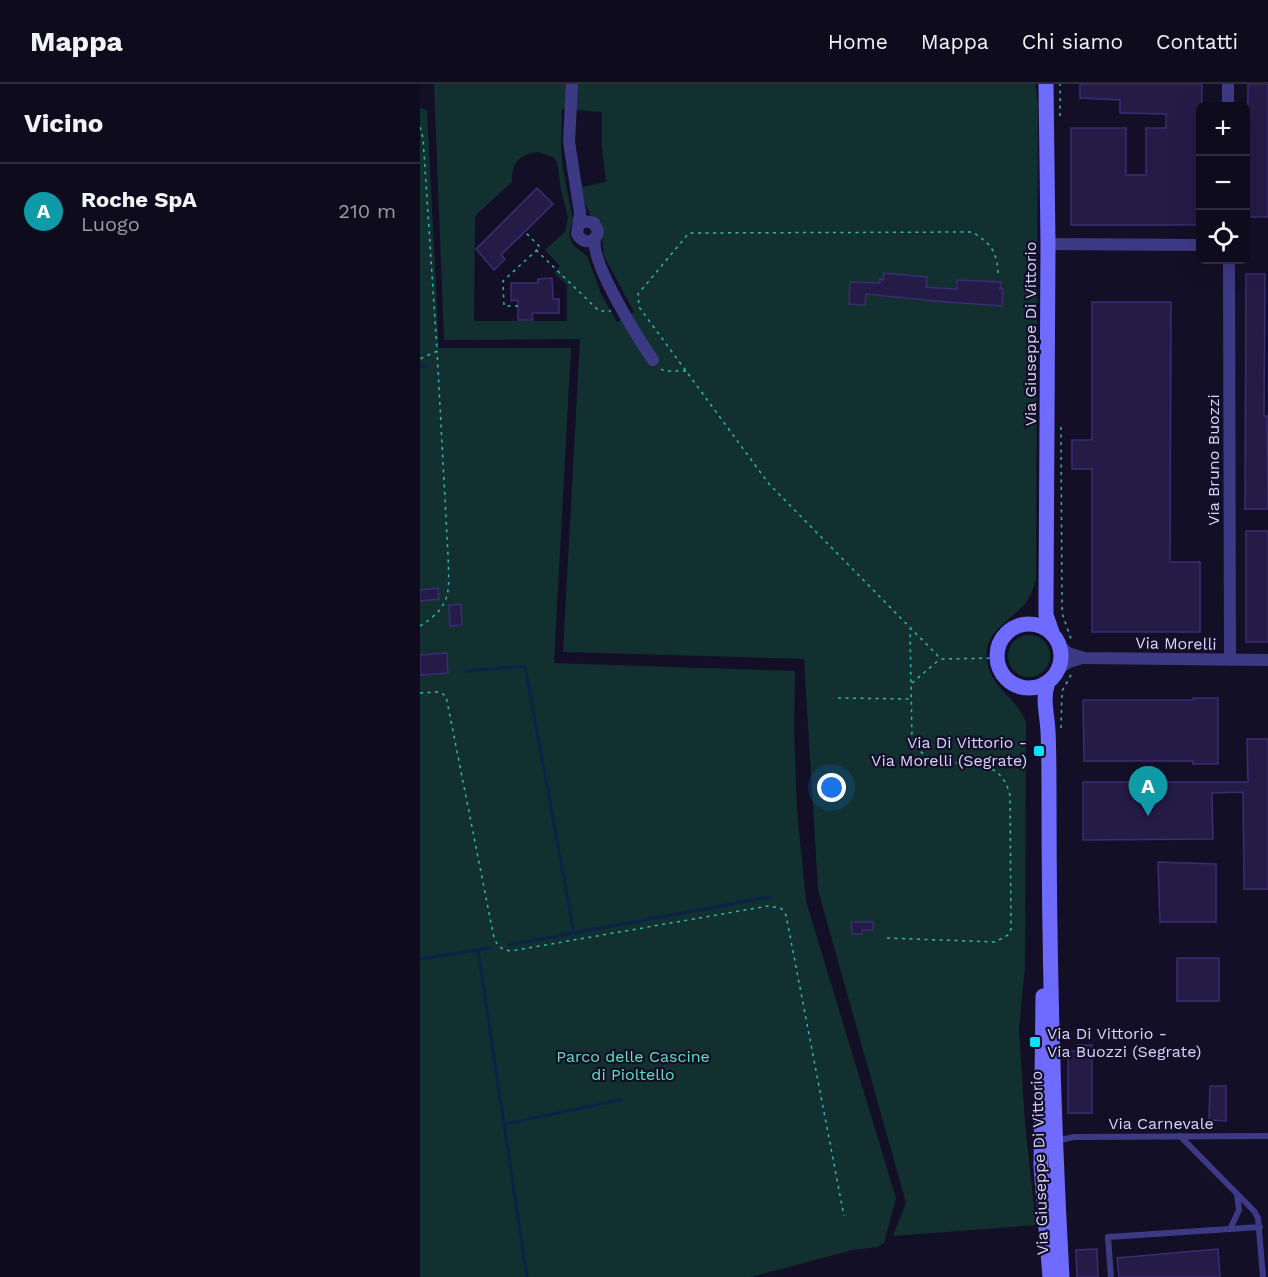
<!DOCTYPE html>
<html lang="it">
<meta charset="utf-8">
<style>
body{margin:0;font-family:"Work Sans",sans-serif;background:#171425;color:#f1f3f6}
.controls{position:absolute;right:18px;top:18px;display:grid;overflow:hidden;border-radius:9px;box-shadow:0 6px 24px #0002}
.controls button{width:54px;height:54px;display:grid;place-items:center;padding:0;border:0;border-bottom:2px solid #2e2b3b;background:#0e0b1c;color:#f1f3f6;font:30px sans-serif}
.you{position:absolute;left:412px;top:704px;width:21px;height:21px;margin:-15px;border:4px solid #fff;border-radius:50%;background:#1a73e8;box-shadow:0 0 0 9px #1a73e833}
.badge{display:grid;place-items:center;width:39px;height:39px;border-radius:50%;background:#0b8043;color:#fff;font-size:20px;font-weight:700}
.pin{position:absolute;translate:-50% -50px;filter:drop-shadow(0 2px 3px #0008)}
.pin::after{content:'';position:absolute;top:32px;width:21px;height:18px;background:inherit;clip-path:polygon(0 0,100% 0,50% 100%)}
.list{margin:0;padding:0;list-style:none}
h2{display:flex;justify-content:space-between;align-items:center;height:78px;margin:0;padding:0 24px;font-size:26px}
h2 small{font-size:20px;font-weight:400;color:#9b9ba3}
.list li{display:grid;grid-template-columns:39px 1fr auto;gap:18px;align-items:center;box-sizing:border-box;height:96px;padding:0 24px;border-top:2px solid #2e2b3b}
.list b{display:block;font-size:22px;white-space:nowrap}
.list p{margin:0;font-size:20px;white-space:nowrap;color:#9b9ba3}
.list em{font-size:20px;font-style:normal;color:#9b9ba3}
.icon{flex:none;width:33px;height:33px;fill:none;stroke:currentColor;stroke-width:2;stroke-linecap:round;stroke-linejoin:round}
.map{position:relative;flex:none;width:848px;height:1193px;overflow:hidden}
header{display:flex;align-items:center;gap:36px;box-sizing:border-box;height:84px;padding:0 30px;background:#0e0b1c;border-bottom:2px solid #2e2b3b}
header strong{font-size:28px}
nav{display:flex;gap:33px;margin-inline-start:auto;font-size:21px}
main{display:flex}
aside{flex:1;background:#0e0b1c}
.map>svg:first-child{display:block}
.green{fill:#12302f;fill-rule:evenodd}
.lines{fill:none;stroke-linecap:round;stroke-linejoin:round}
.stream{stroke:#0c2248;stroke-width:3}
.building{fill:#241b47;stroke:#3b2d73;stroke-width:1.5}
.path{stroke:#2fb8b0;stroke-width:1.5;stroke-dasharray:3 4.5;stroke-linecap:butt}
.service{stroke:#3d3a85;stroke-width:6}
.minor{stroke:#3d3a85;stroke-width:12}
.secondary{stroke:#6f6bff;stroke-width:15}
.poi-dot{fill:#00e5ff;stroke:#130f26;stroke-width:2}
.labels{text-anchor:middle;stroke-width:4.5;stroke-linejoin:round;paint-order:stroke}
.street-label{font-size:16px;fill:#d9d4ff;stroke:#130f26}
.poi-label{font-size:16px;fill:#d9d4ff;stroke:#130f26;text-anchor:end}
.park-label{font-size:16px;fill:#5fe0c0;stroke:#130f26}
</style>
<header>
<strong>Mappa</strong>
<nav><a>Home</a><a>Mappa</a><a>Chi siamo</a><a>Contatti</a></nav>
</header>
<main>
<aside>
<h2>Vicino<small></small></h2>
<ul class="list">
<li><span class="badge" style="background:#0f9aa8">A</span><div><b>Roche SpA</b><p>Luogo</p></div><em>210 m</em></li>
</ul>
</aside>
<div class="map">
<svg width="848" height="1193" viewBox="0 0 848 1193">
<rect width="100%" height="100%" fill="#130f26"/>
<path class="green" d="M14,0H615L618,20L616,496C613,505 610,514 604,521C585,542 558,551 569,585C576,607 599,617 606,638L605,883L599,945L605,1039L616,1141L473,1152L486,1119L398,806L384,575L143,568L160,255L24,256ZM142,25L182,28V63L186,98L162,103L164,117L182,156L184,172L214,228L197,238L182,212L167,172L153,161L149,151L153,136L143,85L141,63ZM118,68L133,73L137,78L141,106L148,134L145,148L125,166L140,182L134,189L147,201V237H54L55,132L92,98C91,79 100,70 118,68Z
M0,24L7,26L19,264H151L134,579L375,587L374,645L377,726L386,817L476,1114L464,1159L458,1163L433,1166L331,1193H0Z
M588 572a21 21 0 1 1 42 0a21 21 0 1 1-42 0Z"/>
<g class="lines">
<path class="stream" d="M0,282H6
M46,587L105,582L154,849
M88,861L350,813
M58,867L107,1193
M0,875L70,864
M84,1040L200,1016"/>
</g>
<path class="building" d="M660,0H782L780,141H651V44H706V91H726V44H746V30L700,29V16L660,14Z
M828,0H848V133H827Z
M117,104L133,120L81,171L85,175L74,186L56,165Z
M464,189L507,193L506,203L518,204L537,205V196L581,198L580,205H583L582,222L515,217L446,210L445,221L429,220L430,198L460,199V195L463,196Z
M826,190H845L844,332H847L848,425H825Z
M132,194L133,215H139V229H112L113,236H98V216L91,217V199H118V195Z
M672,218H751L750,478H780V548H672V385H652V356H672Z
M826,447H848V558H826Z
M18,504L19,515L0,517V506Z
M41,520L42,541L30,542L29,521Z
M27,569L28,589L0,591V571Z
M773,614H798V680H773V677H664L663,616H773Z
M827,655H848V805H824L823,708L792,709L793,755L663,756V698H828Z
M738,778L796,780V838H740Z
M431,838H453V846H442V850H432Z
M757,874H799V917H757Z
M657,961H672V1029H648V967H657Z
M790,1002H806V1037L789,1036Z
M677,1165L678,1193H657L656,1166Z
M798,1165L800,1193H699L697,1174Z"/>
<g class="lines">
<path class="path" d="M640,32V0
M0,43L3,54L17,267L0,275
M116,166L179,227H191
M98,222H84L83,197L120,163L105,148
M241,285L244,287H266
M641,343L642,529L651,555
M0,542C33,521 29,507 28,471L17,267
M577,574L521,575L349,400L219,223L218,210L269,149L552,148C571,159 578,169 578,192
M492,599L520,575
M0,609L19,608L26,612L74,854C78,863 82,866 91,867L348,822L361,824L366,831L424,1132
M418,614L491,615
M641,644L642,607L652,589
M467,854L575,858L588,851L591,845L590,712C578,654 508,702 492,653L490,545"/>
<path class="service" d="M760,1052L834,1127L838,1134L843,1193
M636,1057L654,1053L848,1052
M811,1143L819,1126L817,1110
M691,1193L688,1153L840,1143"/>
<path class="minor" d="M152,0L149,58L160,129L157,150C164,161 176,159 178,147L174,139L164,137L159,141
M808,0V22
M175,155C170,178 218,254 233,276
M628,160L780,161
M809,176L810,576
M639,561L648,569L664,574L848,576
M639,584L649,578L662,574"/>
<path class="secondary" d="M626,0L628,160L626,519V531L633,551
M577 572a32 32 0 1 1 64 0a32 32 0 1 1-64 0Z
M628,598C622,615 627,629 628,647C629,668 629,689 629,710C629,871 633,1032 642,1193
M623,912L621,1082L630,1193"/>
</g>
<g class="poi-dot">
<rect x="613" y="661" width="12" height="12" rx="3"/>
<rect x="609" y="952" width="12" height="12" rx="3"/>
</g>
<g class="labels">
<g class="street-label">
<text transform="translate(610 250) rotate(-90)" y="6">Via Giuseppe Di Vittorio</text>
<text transform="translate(793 376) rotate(-90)" y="6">Via Bruno Buozzi</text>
<text transform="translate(756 559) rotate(1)" y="6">Via Morelli</text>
<text x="741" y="1045">Via Carnevale</text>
<text transform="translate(619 1079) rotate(-92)" y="6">Via Giuseppe Di Vittorio</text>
</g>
<g class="poi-label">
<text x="607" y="664">Via Di Vittorio -<tspan x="607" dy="18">Via Morelli (Segrate)</tspan></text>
<text x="627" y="955" text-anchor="start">Via Di Vittorio -<tspan x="627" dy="18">Via Buozzi (Segrate)</tspan></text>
</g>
<g class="park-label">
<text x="213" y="978">Parco delle Cascine<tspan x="213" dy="18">di Pioltello</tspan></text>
</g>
</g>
</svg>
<div class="controls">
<button>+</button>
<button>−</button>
<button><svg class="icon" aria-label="locate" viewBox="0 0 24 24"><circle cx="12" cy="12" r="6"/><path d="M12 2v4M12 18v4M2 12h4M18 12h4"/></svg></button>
</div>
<div class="you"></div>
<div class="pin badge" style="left:728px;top:732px;background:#0f9aa8">A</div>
</div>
</main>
